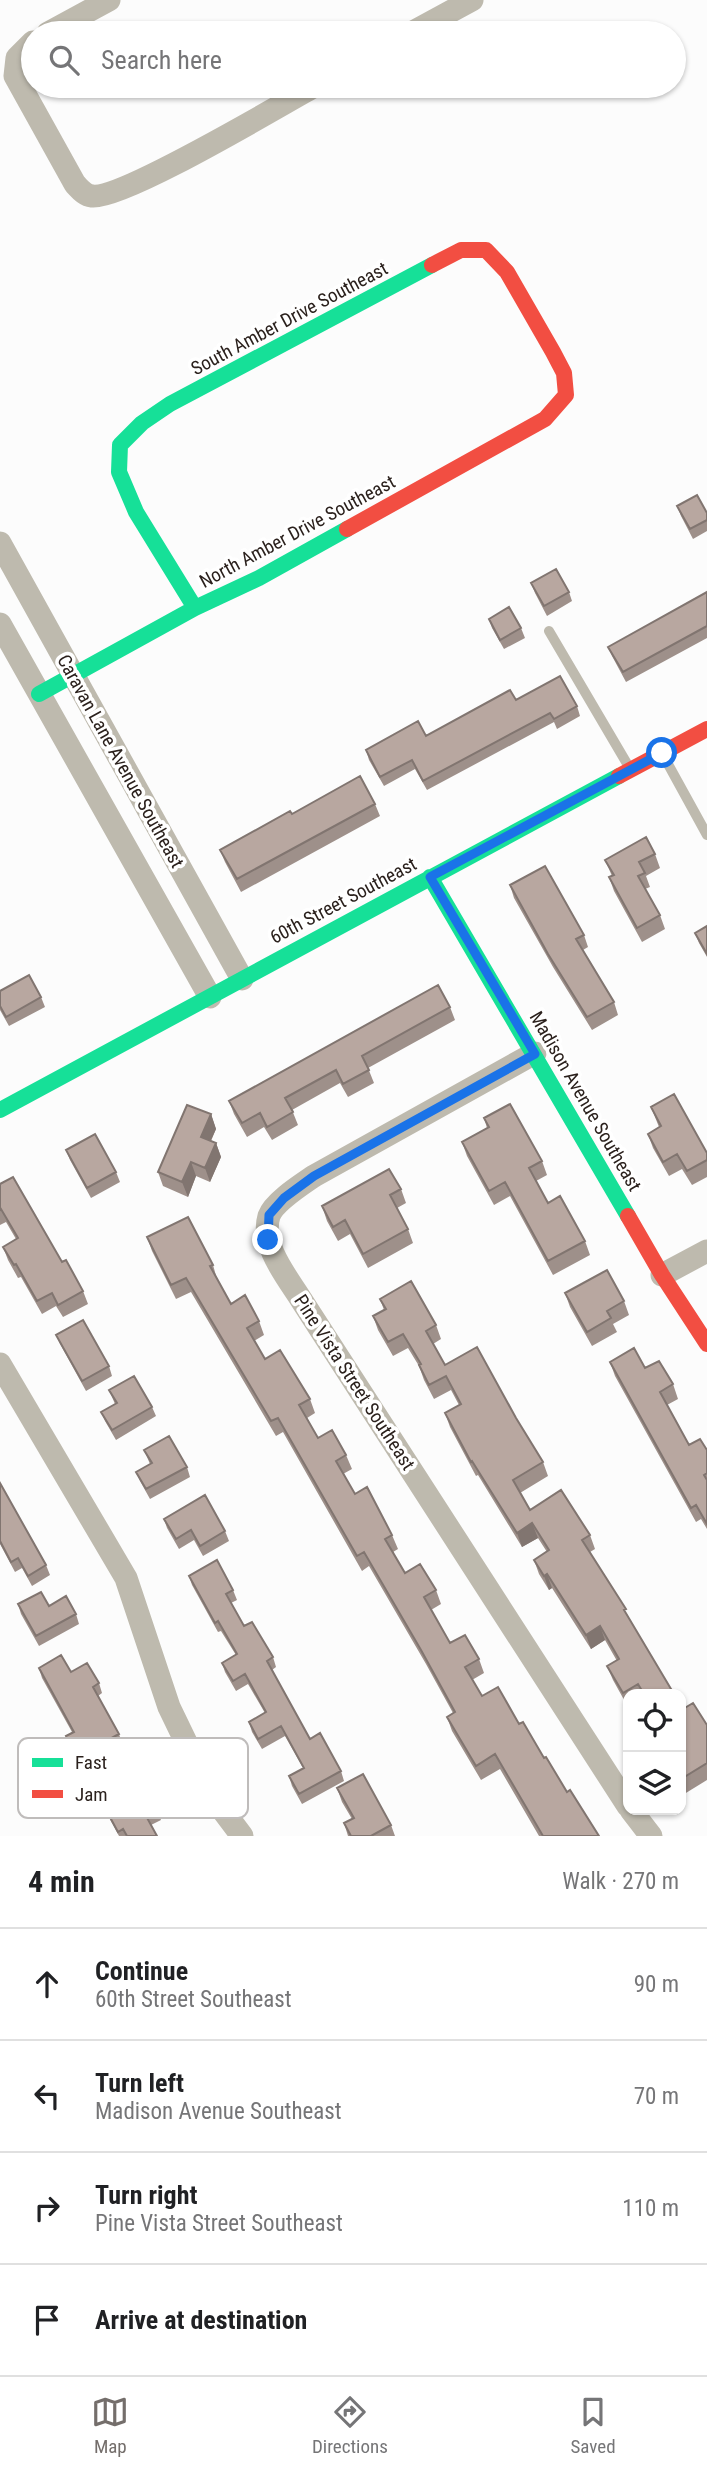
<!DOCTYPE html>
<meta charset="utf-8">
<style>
body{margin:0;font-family:"Roboto Condensed",sans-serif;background:#f6f6f6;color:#202124}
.controls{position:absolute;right:21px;bottom:21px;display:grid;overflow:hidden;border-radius:14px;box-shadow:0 2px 5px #0004}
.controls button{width:63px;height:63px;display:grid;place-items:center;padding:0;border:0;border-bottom:2px solid #e0e0e0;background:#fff;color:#202124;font:35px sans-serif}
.stop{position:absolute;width:21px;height:21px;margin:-16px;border:5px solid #1a73e8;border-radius:50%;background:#fff}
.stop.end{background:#1a73e8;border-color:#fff;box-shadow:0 2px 7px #0008}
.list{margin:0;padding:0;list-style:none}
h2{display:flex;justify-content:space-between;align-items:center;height:91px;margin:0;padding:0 28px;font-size:30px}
h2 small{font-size:23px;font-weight:400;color:#757577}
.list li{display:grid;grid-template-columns:46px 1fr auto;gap:21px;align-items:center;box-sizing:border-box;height:112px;padding:0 28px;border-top:2px solid #e0e0e0}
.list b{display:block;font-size:26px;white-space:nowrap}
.list p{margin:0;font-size:23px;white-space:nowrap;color:#757577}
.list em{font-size:23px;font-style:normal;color:#757577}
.icon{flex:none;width:38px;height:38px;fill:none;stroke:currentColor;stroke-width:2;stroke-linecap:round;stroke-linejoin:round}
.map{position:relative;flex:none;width:707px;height:1836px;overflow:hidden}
.search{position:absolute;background:#fff;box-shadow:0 2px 5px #0004;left:21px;right:21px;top:21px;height:77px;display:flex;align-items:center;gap:18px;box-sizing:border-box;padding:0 24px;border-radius:38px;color:#757577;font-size:26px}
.sheet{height:539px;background:#fff}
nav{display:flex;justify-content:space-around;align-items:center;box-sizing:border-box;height:98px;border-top:2px solid #e0e0e0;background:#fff;font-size:19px;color:#757577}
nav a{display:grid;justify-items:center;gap:4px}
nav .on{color:#746e6b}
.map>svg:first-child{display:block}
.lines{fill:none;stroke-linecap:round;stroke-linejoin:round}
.lane{stroke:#bebaae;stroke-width:10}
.street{stroke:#bebaae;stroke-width:23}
.fast{stroke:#16e098;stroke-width:16}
.jam{stroke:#f24e42;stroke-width:16}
.wall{fill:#9e908a}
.shaded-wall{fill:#817570}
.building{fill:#b8a7a0;stroke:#817570;stroke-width:2}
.route{stroke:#1a73e8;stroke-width:9}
.labels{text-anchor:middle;stroke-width:7;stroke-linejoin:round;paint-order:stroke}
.street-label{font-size:19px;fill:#2b211d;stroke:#fff}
.key{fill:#fff;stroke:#bfbcbb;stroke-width:2}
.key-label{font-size:19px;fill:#2b211d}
</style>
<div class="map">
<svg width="707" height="1836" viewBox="0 0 707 1836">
<rect width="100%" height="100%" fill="#fcfcfc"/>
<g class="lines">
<path class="lane" d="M549,631L629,767
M663,755L707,835"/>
<path class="street" d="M48,33L109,0
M411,33L472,0
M33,42L17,58L15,76L75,184C80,189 84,195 92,196C122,200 280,105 315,86
M0,543L242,979
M0,624L210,997
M535,1053L314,1176C301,1185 274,1202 269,1216C260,1246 288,1278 302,1301L628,1806
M662,1275L707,1251
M0,1364L126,1578L169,1707L212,1796L242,1836
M631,1810L651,1836"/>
<path class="fast" d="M195,608L136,512L119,472L120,445L142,423L170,404L432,265
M39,694L195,608L259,578L347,529
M430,877L628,1216
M0,1110L619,776"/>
<path class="jam" d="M347,529L545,419L566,395L564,373L553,352L507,272L486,250H461L432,265
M619,776L707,729
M628,1216L662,1275L707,1344"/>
</g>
<path class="wall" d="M677,506L707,513V531L693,539L681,516Z
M531,583L569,592L572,601L547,616L535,593Z
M707,592V638L626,682L612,656L608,647Z
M489,619L521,628L525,638L504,649L492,628Z
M516,700L577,706L580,716L557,729L554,722L427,790L415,769L384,786L369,760L366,750L426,736Z
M375,804L380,816L241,892L225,862L220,850Z
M655,854L660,868L646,876L650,887L645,889L660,915L665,929L642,942L614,891L609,877L612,876L605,860Z
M510,885L584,935L588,947L583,950L614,1002L618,1015L592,1030L553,967L514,898Z
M707,926V957L699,943L695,933Z
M0,991L41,997L45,1007L9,1026L0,1010Z
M450,1007L455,1020L368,1068L374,1083L348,1097L340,1083L292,1110L298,1125L272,1140L264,1127L247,1137L234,1114L229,1101Z
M651,1107L707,1153V1177L692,1185L682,1169L669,1176L653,1148L648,1134L659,1127Z
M211,1114L216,1129L211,1141L216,1143L221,1157L210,1182L196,1176L188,1197L163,1186L158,1172Z
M484,1118L542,1161L547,1175L536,1181L548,1203L585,1241L590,1255L553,1275L510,1196L494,1205L467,1156L462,1142L487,1128Z
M66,1150L116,1172L120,1182L91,1198L70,1160Z
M0,1184L62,1262L83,1291L88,1304L63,1317L56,1306L42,1314L21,1277L18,1278L8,1260L3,1247L16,1239L6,1222L0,1225Z
M401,1189L406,1203L397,1208L408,1229L413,1243L368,1268L350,1234L338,1241L327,1221L322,1206Z
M147,1237L213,1265L217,1279L231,1304L259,1321L264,1335L254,1341L265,1359L310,1399L315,1413L307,1418L318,1438L346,1455L352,1469L343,1474L355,1494L392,1535L398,1549L393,1552L405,1573L436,1590L441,1604L431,1610L450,1643L479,1659L484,1673L472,1680L482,1696L519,1724L599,1836H539L500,1769L481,1780L452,1731L447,1717L453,1713L426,1664L369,1566L362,1571L283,1432L276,1436L191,1292L176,1299L152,1251Z
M565,1293L624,1301L629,1315L613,1324L617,1332L592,1346L570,1307Z
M380,1299L436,1325L441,1339L433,1344L445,1365L516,1418L543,1462L548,1476L520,1493L530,1510L590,1535L595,1549L590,1552L674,1694H628V1707L613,1680L607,1666L617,1661L605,1640L591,1649L552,1588L549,1590L539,1574L534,1560L547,1552L538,1538L522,1547L478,1475L476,1476L450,1427L445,1413L459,1405L451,1390L434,1399L424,1380L419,1366L408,1348L393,1356L378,1330L373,1316L384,1310Z
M56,1335L109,1366L112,1376L86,1391L60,1344Z
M610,1362L645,1368L673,1384L678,1399L667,1405L689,1445L707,1450V1529L701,1519L696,1522L615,1376Z
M109,1390L152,1407L156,1416L116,1440L105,1421L101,1412L115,1404Z
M144,1450L187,1467L190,1477L150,1499L140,1481L136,1472L150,1464Z
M0,1483L46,1565L50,1575L32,1586L22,1568L15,1572L0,1544Z
M164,1519L225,1531L229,1541L203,1556L194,1540L179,1549L167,1528Z
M189,1576L233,1590L237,1600L231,1603L244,1626L273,1657L276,1667L272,1670L310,1739L341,1771L344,1781L302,1804L292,1786L289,1776L303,1768L285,1736L262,1749L252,1732L249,1722L265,1713L248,1684L236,1691L225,1672L222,1663L236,1655L221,1631L218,1632L192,1585Z
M18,1604L49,1606L76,1614L79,1624L39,1646L21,1614Z
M39,1668L71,1672L99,1683L102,1693L98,1696L119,1734L122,1743L111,1750L119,1768L114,1770L131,1800L157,1810L161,1820L151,1825L157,1836H119L70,1745L66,1736L72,1732L42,1678Z
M681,1706L683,1709L707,1725V1780L681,1796Z
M337,1788L391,1825L395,1836H348L344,1823L352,1819L342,1802Z"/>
<path class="shaded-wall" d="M211,1114L216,1129L206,1151L201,1137Z
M216,1143L221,1157L210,1182L205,1168Z
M191,1162L196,1176L188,1197L182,1182Z
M532,1523L538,1538L522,1547L517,1533Z
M547,1574L552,1588L549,1590L544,1576Z
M600,1626L605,1640L591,1649L586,1635Z"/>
<path class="building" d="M697,495L707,513V520L690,529L677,506Z
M556,569L569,592L544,606L531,583Z
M707,592V626L623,672L608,647Z
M509,607L521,628L500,640L489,619Z
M560,676L577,706L554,719L550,713L423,781L412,760L380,777L366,750L418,721L426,736L510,690L516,700Z
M360,776L375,804L237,879L220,850L290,811L292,814Z
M646,837L655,854L639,862L645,873L638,876L660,915L637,928L609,877L614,875L605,860Z
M545,866L584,935L576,939L614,1002L587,1017L548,954L510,885Z
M707,926V954L695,933Z
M29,975L41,997L6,1017L0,1006V991Z
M438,985L450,1007L362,1056L369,1070L343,1084L336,1070L285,1098L293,1112L267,1127L260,1113L242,1123L229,1101Z
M674,1094L707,1153V1160L687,1171L677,1154L663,1162L648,1134L661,1126L651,1107Z
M510,1104L542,1161L529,1168L548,1203L560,1196L585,1241L548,1261L505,1182L489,1191L462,1142L489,1127L484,1118Z
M187,1105L211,1114L201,1137L216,1143L205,1168L191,1162L182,1182L158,1172Z
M95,1134L116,1172L87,1188L66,1150Z
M389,1169L401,1189L390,1195L408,1229L363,1254L345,1220L333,1227L322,1206Z
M13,1177L62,1262L66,1260L83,1291L58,1305L52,1293L37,1301L16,1264L14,1265L3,1247L18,1238L1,1209L0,1210V1184Z
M188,1217L213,1265L210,1266L231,1304L245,1295L259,1321L247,1328L265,1359L280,1350L310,1399L299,1405L318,1438L332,1430L346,1455L336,1461L355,1494L367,1487L392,1535L385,1539L405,1573L420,1564L436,1590L424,1597L450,1643L465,1635L479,1659L465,1667L482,1696L498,1687L519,1724L523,1722L544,1758L546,1757L567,1792L570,1790L599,1836H543L495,1754L476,1766L447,1717L455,1712L421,1650L364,1552L357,1556L278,1418L271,1421L186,1278L171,1285L147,1237Z
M607,1270L624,1301L607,1311L611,1318L587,1332L565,1293Z
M411,1281L436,1325L426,1331L445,1365L477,1347L516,1418L543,1462L513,1480L530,1510L561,1490L590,1535L582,1540L626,1609L624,1610L674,1694H644L638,1684L623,1693L607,1666L619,1659L600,1626L586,1635L547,1574L544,1576L534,1560L549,1550L532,1523L517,1533L472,1461L471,1462L445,1413L461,1404L446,1376L429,1385L419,1365L421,1364L403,1334L388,1342L373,1316L386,1309L380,1299Z
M83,1320L109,1366L82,1381L56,1335Z
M634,1348L645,1368L659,1361L673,1384L660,1392L689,1445L700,1439L707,1450V1473L704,1475L707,1480V1524L696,1505L691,1508L610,1362Z
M134,1376L152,1407L112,1430L101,1412L117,1403L109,1390Z
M169,1436L187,1467L146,1489L136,1472L152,1463L144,1450Z
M0,1483L46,1565L28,1576L18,1558L11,1562L0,1541Z
M205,1495L225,1531L200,1546L191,1530L176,1539L164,1519Z
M217,1560L233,1590L226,1594L244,1626L252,1622L273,1657L267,1661L310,1739L320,1733L341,1771L299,1794L289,1776L304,1768L281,1726L258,1739L249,1722L266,1712L245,1674L233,1681L222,1663L237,1654L218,1621L215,1623L189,1576Z
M41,1592L49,1606L66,1596L76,1614L36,1636L18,1604Z
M61,1655L71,1672L87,1663L99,1683L93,1687L119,1734L106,1741L115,1758L109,1761L131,1800L147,1791L157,1810L146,1816L157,1836H127L123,1829L118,1832L66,1736L74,1732L39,1668Z
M693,1703L707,1725V1763L681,1779V1706L683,1709Z
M363,1774L391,1825L371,1836H351L344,1823L354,1818L337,1788Z"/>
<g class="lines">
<path class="route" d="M268,1240L269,1215L284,1198L314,1176L535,1054L430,877L662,753"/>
</g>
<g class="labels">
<g class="street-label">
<text transform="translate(289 318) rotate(-28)" y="7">South Amber Drive Southeast</text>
<text transform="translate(297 531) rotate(-28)" y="7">North Amber Drive Southeast</text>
<text transform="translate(121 761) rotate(61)" y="7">Caravan Lane Avenue Southeast</text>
<text transform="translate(343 900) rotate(-28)" y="7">60th Street Southeast</text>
<text transform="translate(586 1101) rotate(60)" y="7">Madison Avenue Southeast</text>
<text transform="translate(355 1382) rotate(57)" y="7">Pine Vista Street Southeast</text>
</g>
</g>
<rect x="18" y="1738" width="230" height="80" rx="10" class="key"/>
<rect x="32" y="1758" width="31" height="9" fill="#16e098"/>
<rect x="32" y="1790" width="31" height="8" fill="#f24e42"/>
<g class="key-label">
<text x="75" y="1769">Fast</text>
<text x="75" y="1801">Jam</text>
</g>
</svg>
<div class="controls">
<button><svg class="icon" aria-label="locate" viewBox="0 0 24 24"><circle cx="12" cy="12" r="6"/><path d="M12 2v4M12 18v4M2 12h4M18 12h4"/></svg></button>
<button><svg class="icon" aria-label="layers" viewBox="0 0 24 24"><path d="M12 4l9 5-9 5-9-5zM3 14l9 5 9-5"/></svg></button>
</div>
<div class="stop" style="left:662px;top:753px"></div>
<div class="stop end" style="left:268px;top:1240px"></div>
<div class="search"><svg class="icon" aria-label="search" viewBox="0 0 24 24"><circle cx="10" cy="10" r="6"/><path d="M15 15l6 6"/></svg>Search here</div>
</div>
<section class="sheet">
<h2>4 min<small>Walk · 270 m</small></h2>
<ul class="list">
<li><svg class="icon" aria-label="ahead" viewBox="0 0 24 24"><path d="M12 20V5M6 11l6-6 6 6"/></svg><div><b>Continue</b><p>60th Street Southeast</p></div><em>90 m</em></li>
<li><svg class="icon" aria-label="left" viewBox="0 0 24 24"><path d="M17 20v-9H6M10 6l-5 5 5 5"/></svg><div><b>Turn left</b><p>Madison Avenue Southeast</p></div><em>70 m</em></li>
<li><svg class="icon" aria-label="right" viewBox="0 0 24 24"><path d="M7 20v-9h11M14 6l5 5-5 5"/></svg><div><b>Turn right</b><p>Pine Vista Street Southeast</p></div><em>110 m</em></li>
<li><svg class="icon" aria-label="arrive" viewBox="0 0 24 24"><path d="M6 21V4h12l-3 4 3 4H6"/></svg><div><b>Arrive at destination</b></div></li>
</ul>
</section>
<nav>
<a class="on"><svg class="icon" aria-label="map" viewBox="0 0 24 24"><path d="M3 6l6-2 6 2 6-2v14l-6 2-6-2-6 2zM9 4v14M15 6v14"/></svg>Map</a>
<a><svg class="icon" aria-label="directions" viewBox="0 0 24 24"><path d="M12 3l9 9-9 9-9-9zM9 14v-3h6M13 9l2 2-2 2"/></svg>Directions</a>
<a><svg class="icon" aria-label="saved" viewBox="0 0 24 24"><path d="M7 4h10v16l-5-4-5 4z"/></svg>Saved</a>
</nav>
